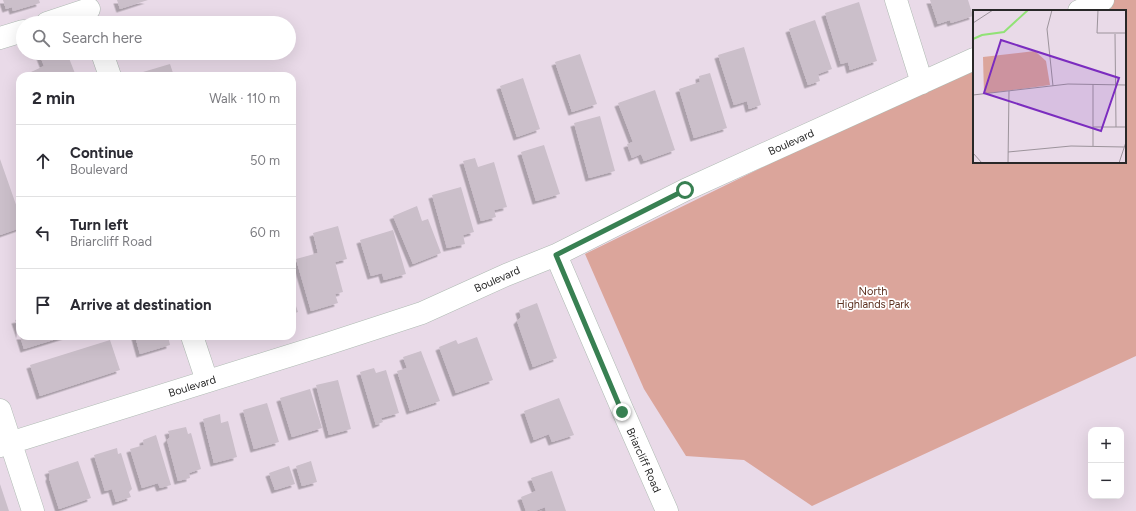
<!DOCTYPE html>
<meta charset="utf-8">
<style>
body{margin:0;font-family:Figtree,sans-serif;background:#f2f2f3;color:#2b2b33}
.controls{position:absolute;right:12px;bottom:12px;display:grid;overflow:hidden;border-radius:8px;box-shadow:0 4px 16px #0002}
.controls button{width:36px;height:36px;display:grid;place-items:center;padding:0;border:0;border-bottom:1px solid #e1e1e2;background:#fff;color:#2b2b33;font:20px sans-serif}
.stop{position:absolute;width:12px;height:12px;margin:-9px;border:3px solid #388052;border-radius:50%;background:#fff}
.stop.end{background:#388052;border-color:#fff;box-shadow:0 1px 4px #0008}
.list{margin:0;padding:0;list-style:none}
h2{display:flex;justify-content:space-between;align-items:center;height:52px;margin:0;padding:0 16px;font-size:17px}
h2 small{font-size:13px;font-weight:400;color:#7c7c81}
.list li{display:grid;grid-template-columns:26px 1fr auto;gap:12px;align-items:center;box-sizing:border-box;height:72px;padding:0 16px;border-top:1px solid #e1e1e2}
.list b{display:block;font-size:15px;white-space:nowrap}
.list p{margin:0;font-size:13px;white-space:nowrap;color:#7c7c81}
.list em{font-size:13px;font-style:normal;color:#7c7c81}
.icon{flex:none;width:22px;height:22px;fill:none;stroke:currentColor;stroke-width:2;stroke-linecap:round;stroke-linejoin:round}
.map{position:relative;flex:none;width:1136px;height:511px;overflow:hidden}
.search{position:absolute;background:#fff;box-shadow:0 4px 16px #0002;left:16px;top:16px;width:280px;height:44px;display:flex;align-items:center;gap:10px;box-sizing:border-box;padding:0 14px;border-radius:22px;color:#7c7c81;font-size:15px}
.panel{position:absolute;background:#fff;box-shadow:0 4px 16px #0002;left:16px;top:72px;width:280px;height:268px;border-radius:12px}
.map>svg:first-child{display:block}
.green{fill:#dba59b}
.building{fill:#cbbfca;filter:url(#shadow)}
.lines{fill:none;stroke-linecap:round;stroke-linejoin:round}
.minor-casing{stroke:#aebab2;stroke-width:23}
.minor{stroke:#fff;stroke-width:22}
.route{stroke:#388052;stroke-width:5}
.labels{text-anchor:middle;stroke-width:3.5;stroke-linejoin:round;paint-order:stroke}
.street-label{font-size:11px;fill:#282828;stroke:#fff}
.park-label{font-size:11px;fill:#5d3120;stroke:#fff}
.inset-river{fill:none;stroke:#91e276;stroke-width:2}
.inset-road{fill:none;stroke:#9c939b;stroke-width:1}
.view{fill:#7b2cbf;fill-opacity:0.15;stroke:#7b2cbf;stroke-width:2}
.inset-edge{fill:none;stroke:#282828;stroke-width:2}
</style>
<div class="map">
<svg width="1136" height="511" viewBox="0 0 1136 511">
<defs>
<filter id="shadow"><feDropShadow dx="-3.5" dy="3.5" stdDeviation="0" flood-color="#0004"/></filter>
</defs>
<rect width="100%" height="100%" fill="#e9dae8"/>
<path class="green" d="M1105,0H1136V356L812,506L744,460L686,456L644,389L585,254L974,64V162H1125V11H1082Z"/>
<path class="building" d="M3,0H39L40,3L13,11L12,7L6,9Z
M117,0H148L120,9Z
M930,0H968L973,16L951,23L950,20L938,24Z
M859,2L877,61L850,70L848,62L841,64L825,13Z
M160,17L162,23H142Z
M815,20L832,69L818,74L820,81L808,85L789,29Z
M744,47L761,105L749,109L747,101L734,105L718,55Z
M39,53H67L76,76H32L31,72L44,66Z
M580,54L597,104L572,112L555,62Z
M170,64L174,76H145L143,72Z
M710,73L727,128L694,138L679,89L700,82L699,76Z
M523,78L540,129L517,137L500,86Z
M655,90L675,150L644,161L641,154L632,158L627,144L633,142L618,103Z
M600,116L615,171L589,178L574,123Z
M544,145L560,194L536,201L521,152Z
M475,158L478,167L494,162L507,207L494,210L496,217L481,221L463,161Z
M0,159L20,216V228L0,235Z
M461,187L474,232L463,235L465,244L447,248L432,195Z
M417,206L422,221L428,219L441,253L413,264L393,216Z
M338,226L347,259L335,262L343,292L335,294L338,303L311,311L296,259L318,253L313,233Z
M393,230L406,274L384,280L382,273L371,276L360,240Z
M292,294L298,312L292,314Z
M537,303L557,358L533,367L517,321L521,317L519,310Z
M20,319V335L15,320Z
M20,336H66L24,349Z
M135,336H168L170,345L140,354Z
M477,337L493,380L456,393L439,347L456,340L458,344Z
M110,340L120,370L40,396L30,365Z
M421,351L440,401L410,411L397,371L407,368L403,357Z
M374,368L376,373L386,370L399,413L381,418L383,422L376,425L360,372Z
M338,380L351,429L329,435L316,385Z
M310,389L322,428L292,437L280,398Z
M559,398L574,435L552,442L549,434L534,440L524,411Z
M267,403L279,442L254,449L243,410Z
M220,414L221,423L228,421L237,457L214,463L203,419Z
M186,427L188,434L191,433L201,469L189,473L190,478L178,481L167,440L170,437L168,431Z
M156,435L171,485L160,488L158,483L142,488L130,449L144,445L143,440Z
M117,448L118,454L121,453L132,489L129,492L131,497L116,502L112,489L105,491L94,455Z
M78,461L91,498L59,509L49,478L50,475L48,471Z
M311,461L317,482L302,486L296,466Z
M289,466L295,484L275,490L269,473Z
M552,471L566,511H546L545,507L535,511H526L521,497L536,491L531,478Z
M0,485V484L9,511H0Z"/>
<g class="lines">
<g class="minor-casing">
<path id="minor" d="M896,0L922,83
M1079,11L1103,0
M47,23L89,9
M0,38L23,31
M102,53L110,76
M556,255L623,411L667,511
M192,336L207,381
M0,410L33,511
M0,446L327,344L422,313L506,275L556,255L685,190L974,59"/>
</g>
<use href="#minor" class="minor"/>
</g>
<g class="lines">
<path class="route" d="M622,412L556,255L685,190"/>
</g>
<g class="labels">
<g class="street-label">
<text transform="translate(791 142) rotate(-24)" y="4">Boulevard</text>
<text transform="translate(497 279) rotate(-24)" y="4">Boulevard</text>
<text transform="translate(192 386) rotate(-17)" y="4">Boulevard</text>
<text transform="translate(644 460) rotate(66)" y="4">Briarcliff Road</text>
</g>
<g class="park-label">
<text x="873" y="295">North<tspan x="873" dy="13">Highlands Park</tspan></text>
</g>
</g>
<g transform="translate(973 10)">
<rect width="153" height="153" fill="#e9dae8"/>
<path d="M62,41L73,51L77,75L11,84L10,47Z" fill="#dba59b"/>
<path class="inset-river" d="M0,29L9,25L31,22L55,0"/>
<path class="inset-road" d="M79,0L74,19L80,76M125,0L124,23H153M0,13L20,0M142,24L143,117M0,85L95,74L153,75M120,117H153M120,136V74M35,142L98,136L151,137M0,143L9,153M35,153L36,81M146,153L153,132"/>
<path class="view" d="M28,30L146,68L128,121L11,83Z"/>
<rect width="153" height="153" class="inset-edge"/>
</g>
</svg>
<div class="controls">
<button>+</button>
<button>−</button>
</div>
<div class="stop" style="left:685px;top:190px"></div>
<div class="stop end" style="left:622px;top:412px"></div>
<div class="search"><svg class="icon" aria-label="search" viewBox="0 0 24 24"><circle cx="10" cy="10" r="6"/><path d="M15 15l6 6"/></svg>Search here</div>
<section class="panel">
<h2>2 min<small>Walk · 110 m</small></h2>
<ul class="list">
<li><svg class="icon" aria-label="ahead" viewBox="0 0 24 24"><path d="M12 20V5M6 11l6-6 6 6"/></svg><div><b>Continue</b><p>Boulevard</p></div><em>50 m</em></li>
<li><svg class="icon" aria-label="left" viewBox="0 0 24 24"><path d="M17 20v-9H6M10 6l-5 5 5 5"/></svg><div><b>Turn left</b><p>Briarcliff Road</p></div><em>60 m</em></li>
<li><svg class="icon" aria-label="arrive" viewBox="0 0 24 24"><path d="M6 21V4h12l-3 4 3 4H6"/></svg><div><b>Arrive at destination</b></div></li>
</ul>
</section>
</div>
